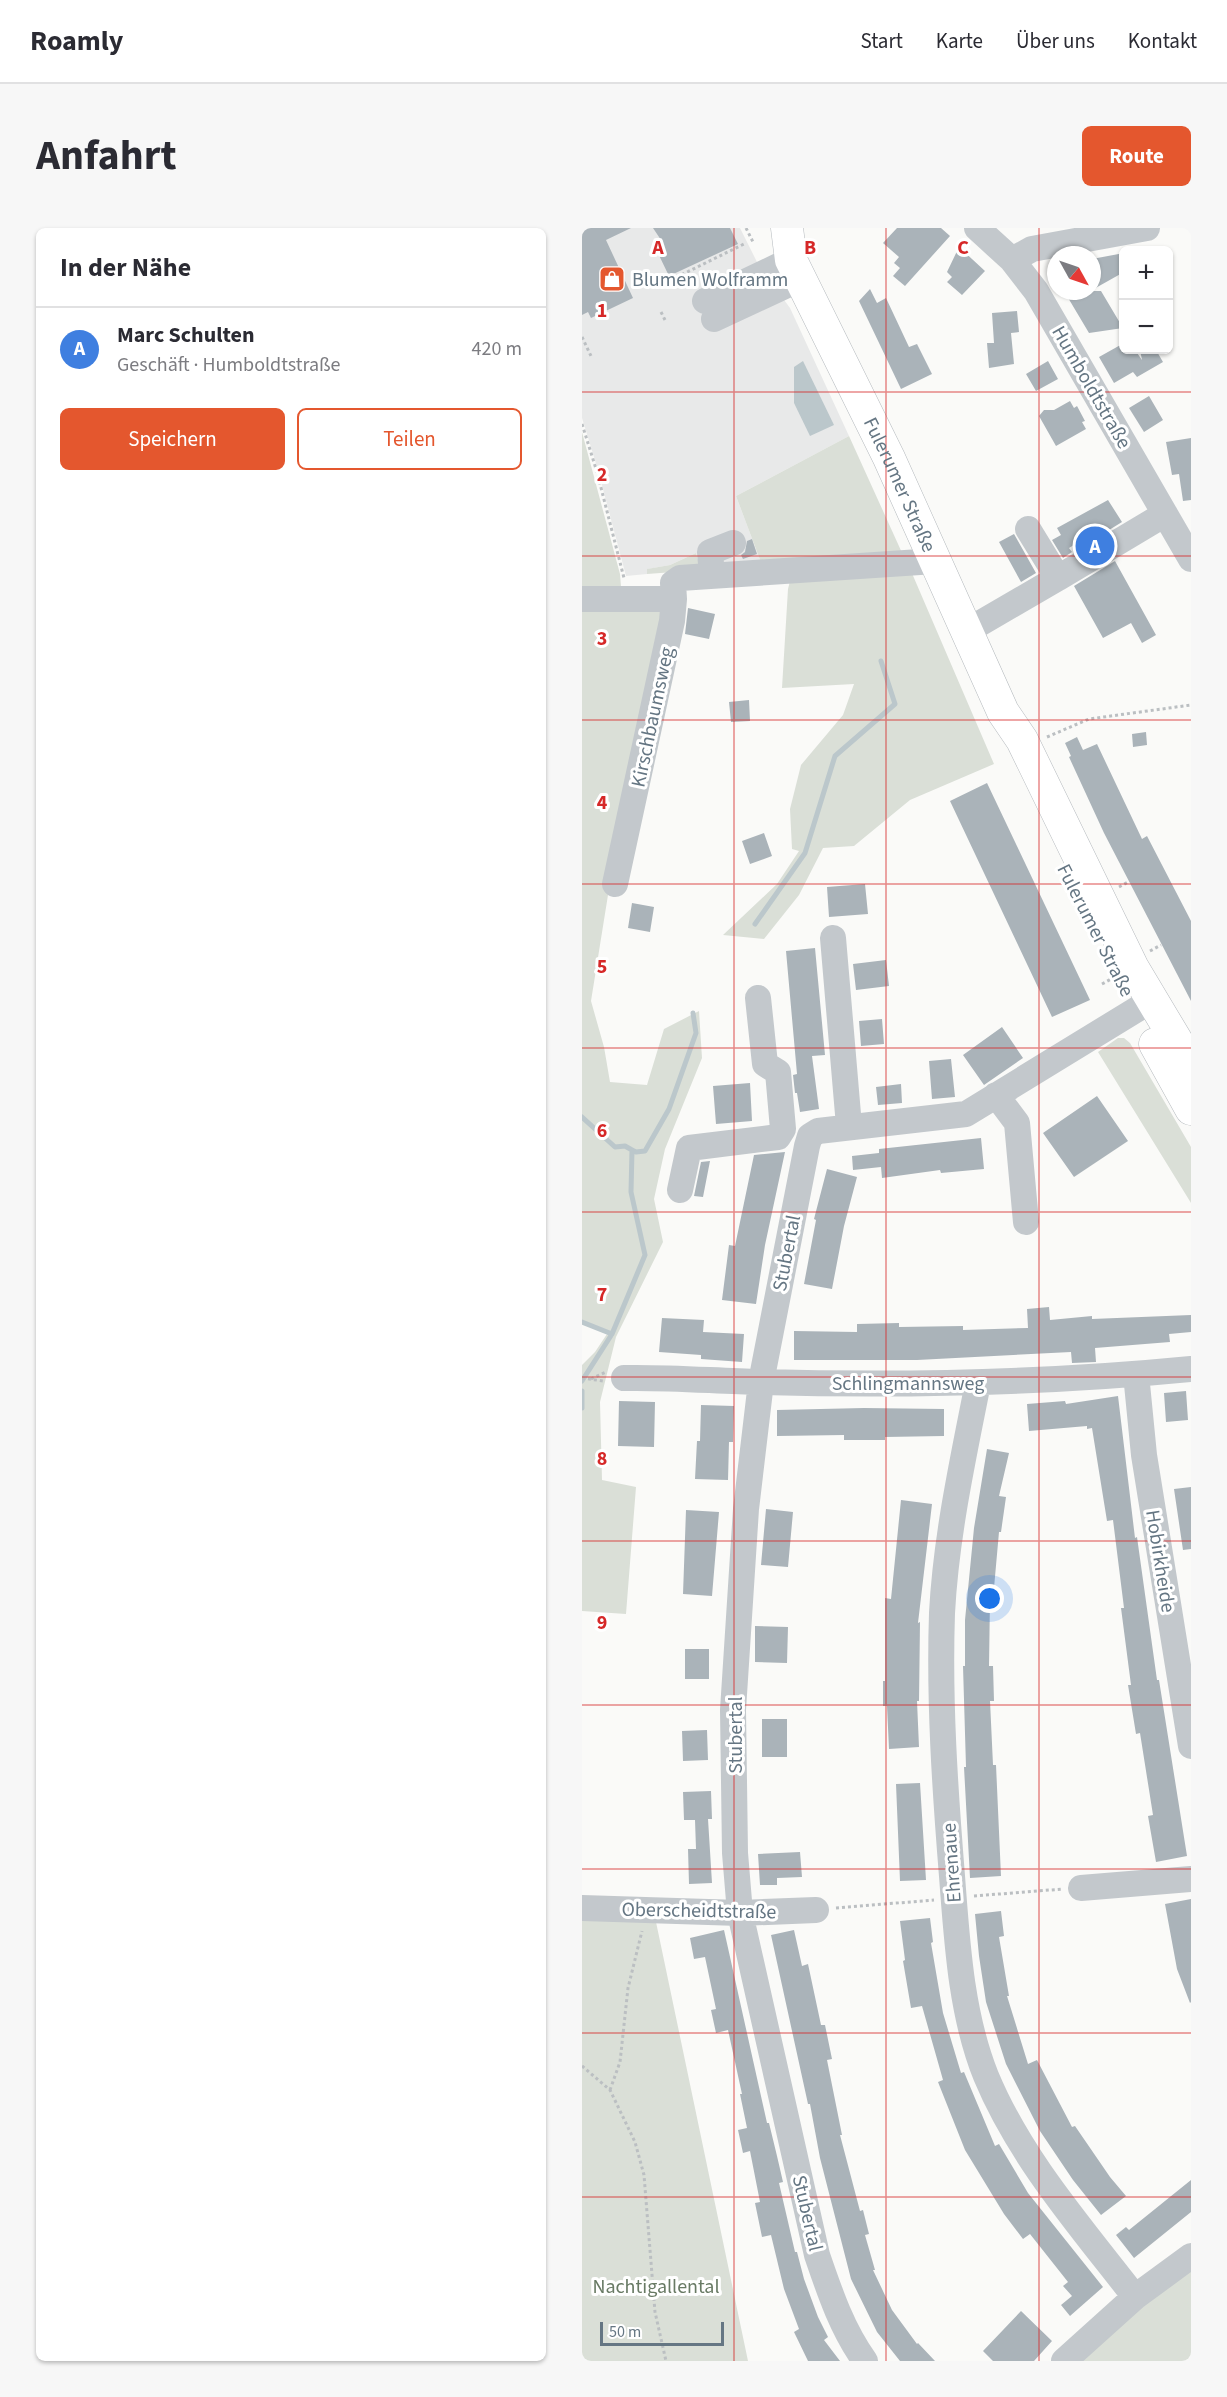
<!DOCTYPE html>
<html lang="de">
<meta charset="utf-8">
<style>
body{margin:0;font-family:"Source Sans 3",sans-serif;background:#f7f7f7;color:#2b2b33}
.controls{position:absolute;right:18px;top:18px;display:grid;overflow:hidden;border-radius:9px;box-shadow:0 2px 4px #0004}
.controls button{width:54px;height:54px;display:grid;place-items:center;padding:0;border:0;border-bottom:2px solid #e1e1e2;background:#fff;color:#2b2b33;font:30px sans-serif}
.compass{position:absolute;left:465px;top:18px;width:54px;height:54px;border-radius:50%;background:#fff;box-shadow:0 2px 4px #0004;rotate:130deg}
.scale{position:absolute;left:18px;bottom:15px;width:124px;box-sizing:border-box;padding-left:6px;border:3px solid #657683;border-top:0;font-size:16px;line-height:21px;white-space:nowrap;color:#657683;-webkit-text-stroke:4px #fff;paint-order:stroke}
.you{position:absolute;left:408px;top:1371px;width:21px;height:21px;margin:-15px;border:4px solid #fff;border-radius:50%;background:#1a73e8;box-shadow:0 0 0 9px #1a73e833}
.badge{display:grid;place-items:center;width:39px;height:39px;border-radius:50%;background:#e4572e;color:#fff;font-size:20px;font-weight:700}
.pin{position:absolute;translate:-50% -50%;border:3px solid #fff;box-shadow:0 2px 6px #0006}
.list{margin:0;padding:0;list-style:none}
h2{display:flex;justify-content:space-between;align-items:center;height:78px;margin:0;padding:0 24px;font-size:26px}
h2 small{font-size:20px;font-weight:400;color:#7c7c81}
.list li{display:grid;grid-template-columns:39px 1fr auto;gap:18px;align-items:center;box-sizing:border-box;height:84px;padding:0 24px;border-top:2px solid #e1e1e2}
.list b{display:block;font-size:22px;white-space:nowrap}
.list p{margin:0;font-size:20px;white-space:nowrap;color:#7c7c81}
.list em{font-size:20px;font-style:normal;color:#7c7c81}
.actions{display:flex;gap:12px;padding:18px 24px}
.actions a{flex:1;padding:14px 0;border:2px solid #e4572e;border-radius:9px;text-align:center;font-size:21px;color:#e4572e}
.actions .main{background:#e4572e;color:#fff}
.map{position:relative;flex:none;width:609px;height:2133px;overflow:hidden;border-radius:9px}
header{display:flex;align-items:center;gap:36px;box-sizing:border-box;height:84px;padding:0 30px;background:#fff;border-bottom:2px solid #e1e1e2}
header strong{font-size:28px}
nav{display:flex;gap:33px;margin-inline-start:auto;font-size:21px}
.intro{display:flex;align-items:center;justify-content:space-between;box-sizing:border-box;height:144px;padding:0 36px}
h1{margin:0;font-size:42px}
.button{padding:15px 27px;border-radius:9px;background:#e4572e;color:#fff;font-size:21px;font-weight:700}
main{display:flex;gap:36px;padding:0 36px}
aside{flex:1;background:#fff;border-radius:9px;box-shadow:0 2px 4px #0004}
.map>svg:first-child{display:block}
.built{fill:#e8e9e9}
.green{fill:#dadfd7}
.water{fill:#bbc7cb}
.lines{fill:none;stroke-linecap:round;stroke-linejoin:round}
.stream{stroke:#bbc7cb;stroke-width:5}
.building{fill:#aab3b9}
.major-casing{stroke:#b5babe;stroke-width:33}
.path{stroke:#bbbfc2;stroke-width:3;stroke-dasharray:3 3;stroke-linecap:butt}
.minor{stroke:#c3c8cc;stroke-width:26}
.major{stroke:#fff;stroke-width:32}
.grid{fill:none;stroke:#d62828;stroke-width:1.5;stroke-opacity:0.55}
.labels{text-anchor:middle;stroke-width:6;stroke-linejoin:round;paint-order:stroke}
.poi-label{font-size:20px;fill:#657683;stroke:#fff;text-anchor:start}
.street-label{font-size:20px;fill:#657683;stroke:#fff}
.park-label{font-size:20px;fill:#687a64;stroke:#fff}
.grid-label{font-size:20px;text-anchor:middle;font-weight:bold;fill:#d62828;stroke:#fff;stroke-width:6;stroke-linejoin:round;paint-order:stroke}
</style>
<header>
<strong>Roamly</strong>
<nav><a>Start</a><a>Karte</a><a>Über uns</a><a>Kontakt</a></nav>
</header>
<div class="intro"><h1>Anfahrt</h1><a class="button">Route</a></div>
<main>
<aside>
<h2>In der Nähe<small></small></h2>
<ul class="list">
<li><span class="badge" style="background:#3f7fe0">A</span><div><b>Marc Schulten</b><p>Geschäft · Humboldtstraße</p></div><em>420 m</em></li>
</ul>
<div class="actions"><a class="main">Speichern</a><a>Teilen</a></div>
</aside>
<div class="map">
<svg width="609" height="2133" viewBox="0 0 609 2133">
<rect width="100%" height="100%" fill="#fafaf8"/>
<path class="built" d="M0,0H158L177,38L208,80L267,208L154,268L180,337L119,342L114,325L88,337L66,341L65,346L44,348L16,242L0,190Z"/>
<path class="green" d="M0,204L38,346L39,359L0,366Z
M267,208L321,327L180,337L154,268Z
M114,325L119,342L65,346V341L88,337Z
M329,343L412,536L328,572L272,618L241,620L217,667L182,711L141,707L195,656L217,623L210,621L208,581L219,537L261,487L272,456L200,460L206,361L209,349Z
M43,375L83,385L21,655L26,667L9,773L22,819L28,854L65,857L82,801L117,783L120,830L83,921L72,971L81,1014L34,1109L18,1174L20,1252L54,1259L44,1386L0,1383V1137L13,1124L25,1106L0,1096V376Z
M536,810H542L548,815L609,919V975L516,824Z
M0,1686L74,1694L166,2133H0Z
M609,2038V2133H496Z"/>
<path class="water" d="M221,133L252,197L228,208L212,175V139Z"/>
<g class="lines">
<path class="stream" d="M173,696L223,625L253,528L313,476L299,433
M0,889L33,919L43,918L50,922
M0,1094L30,1106
M0,1153L30,1106L63,1027L49,964L50,922L54,924L63,923L87,881L114,805L111,785
M0,1163V1180"/>
</g>
<path class="building" d="M0,0H49L24,12L51,70L9,90L6,84L0,87Z
M71,0H148L156,16L87,48L73,19L81,15Z
M315,0H359L368,8L323,58L311,48L318,40L312,35L317,29L301,15Z
M377,19L403,43L380,67L365,54L370,49L365,44Z
M542,25V44L510,62V31Z
M288,61L295,75L304,70L327,119L335,116L350,146L319,161L277,73Z
M482,63H519L541,100L507,105Z
M435,83L437,104L429,105L432,136L407,140L405,115H412L410,85Z
M542,115V122H553L560,132L558,122H574L581,134L555,149L551,144L532,155L517,129Z
M466,133L476,151L454,163L444,146Z
M567,168L581,192L562,204L547,180Z
M488,173L492,180L495,178L503,193L500,194L504,201L474,218L457,188L462,182H472Z
M609,210V272L601,273L597,246L590,247L584,214Z
M526,272L540,294L519,307L516,302L487,320L490,324L481,330L470,312L479,307L475,300Z
M432,306L454,345L439,354L417,314Z
M170,311L175,326L161,331L159,327L163,324L165,313Z
M533,333L574,407L560,415L549,395L521,410L492,358Z
M106,380L133,386L127,411L103,406Z
M167,472L168,493L149,494L147,474Z
M564,504L565,517L551,519L550,506Z
M495,509L501,522L515,516L560,611L565,608L609,693V773L522,605L487,529L489,528L483,515Z
M405,555L508,772L470,789L368,573Z
M182,605L190,628L168,636L160,613Z
M283,656L286,686L247,689L245,659Z
M50,675L72,679L68,704L46,700Z
M233,720L243,827L230,828L237,881L218,884L215,865H213L211,847L215,846L204,723Z
M304,732L307,758L274,762L271,736Z
M300,791L302,816L279,818L277,793Z
M420,799L441,830L402,857L381,827Z
M369,831L373,869L350,871L347,833Z
M168,855L170,893L134,896L131,858Z
M319,856L320,875L296,877L294,859Z
M515,868L546,913L492,949L461,905Z
M399,910L402,941L359,945L358,942L300,950L299,939L271,942L270,928L297,925V921Z
M203,924L183,1017L174,1076L140,1072L147,1017L153,1018L172,927Z
M128,933L121,969L112,968L119,934Z
M245,941L275,949L262,998L250,1061L222,1056L234,992L232,991Z
M467,1079L468,1092L510,1088V1091L609,1087V1104L587,1106L588,1114L513,1120L514,1134L490,1135L489,1124L335,1132H212V1103L275,1104V1096L317,1095V1099L381,1098V1102L446,1100L445,1081Z
M80,1090L122,1092L121,1104L162,1106L160,1134L119,1131V1127L77,1124Z
M604,1163L606,1192L584,1194L582,1165Z
M536,1168L553,1310L555,1309L575,1452H577L605,1628L574,1634L566,1588L571,1587L558,1505L554,1506L546,1457H549L539,1380H542L531,1292L525,1293L510,1200L505,1201V1198L447,1203L445,1176L483,1173L484,1176Z
M37,1173L73,1174L72,1219L36,1218Z
M119,1177L152,1178L151,1214H147L146,1252L113,1251L115,1213H118Z
M282,1180L362,1181V1208L303,1209V1212H262V1207L195,1208V1182Z
M405,1221L427,1225L417,1268L424,1269L419,1304H417L411,1371H408L407,1438H411L412,1473H408L411,1537H414L419,1648L388,1650L382,1539H384L381,1438H383V1392L392,1300Z
M609,1259V1321L601,1322L592,1261Z
M319,1272L350,1276L336,1395L338,1394L337,1473H335L337,1519L307,1521L305,1478H301V1453H303V1370L309,1371Z
M184,1281L211,1284L206,1339L179,1337Z
M104,1282L137,1284L130,1368L101,1366Z
M173,1398L206,1399L205,1435L173,1434Z
M103,1421H127V1451H103Z
M180,1491H205V1529H180Z
M125,1502L126,1532L101,1533L100,1503Z
M338,1555L344,1652L318,1653L314,1556Z
M129,1563L130,1591H126L130,1655L107,1656L106,1621H114L113,1592H102L101,1564Z
M218,1624L220,1649L195,1650V1657H178L176,1626Z
M609,1671V1774L608,1775L595,1741L583,1676Z
M419,1683L422,1708L417,1709L427,1768H425L446,1836L455,1832L490,1899L493,1898L528,1949L544,1968L519,1987L491,1952L458,1903L424,1836L404,1774L397,1728L393,1686Z
M348,1690L351,1714L349,1715L361,1785L379,1845L382,1844L413,1918L417,1916L446,1965L521,2059L488,2088L479,2077L490,2068L481,2058L486,2054L448,2006L441,2011L422,1986L383,1922L356,1854L361,1852L340,1778L329,1780L321,1733L323,1732L318,1693Z
M142,1702L185,1895H187L195,1928L201,1954L197,1955L213,2024H215L222,2051L236,2089L246,2109L242,2112L258,2133H226L212,2104L217,2101L202,2061L189,2007L180,2009L173,1975L178,1974L168,1923L161,1925L156,1902L165,1900L158,1866H160L146,1802L134,1805L129,1782L134,1781L123,1729L112,1731L108,1710Z
M212,1702L220,1738L226,1736L239,1797H243L250,1831L245,1832L260,1907H258L278,1983L281,1982L287,2006L283,2007L293,2042H291L310,2082L335,2116L336,2115L353,2133H318L295,2104L269,2051L238,1930L228,1876H226L189,1707Z
M609,1952V1984L552,2030L534,2007L544,1999L547,2002Z
M439,2083L470,2113L452,2133H411L401,2123Z"/>
<g class="lines">
<g class="major-casing">
<g id="major">
<path id="s1" d="M205,0L209,32L307,230L421,484L440,512L551,740L609,837"/>
<path d="M573,816L609,881"/>
</g>
</g>
<path class="path" d="M164,0L172,16
M89,52L162,16
M79,84L83,92
M0,109L9,128
M0,196L15,244L42,350
M465,509L507,491L609,477
M537,659L546,654
M568,723L579,717
M520,756L531,750
M0,1150L21,1153
M9,1151L24,1144
M392,1668L481,1661
M254,1680L352,1672
M0,1838L28,1862L53,1914L62,1947L73,2084L84,2133
M28,1862L38,1834L46,1760L60,1703"/>
<path class="minor" d="M395,0L430,32L454,63L609,331
M430,32L450,21L565,0
M123,73L209,32
M132,91L218,51
M130,348L128,324L151,315
M476,350L583,286
M0,371H92L90,393L33,656
M92,371L91,355L98,350L353,333
M385,403L476,350L446,301
M251,710L267,898
M414,867L435,895L444,994
M98,962L107,920L196,909L201,901L196,844L183,836L176,770
M554,1146L562,1227L609,1518
M42,1150C88,1149 133,1153 178,1154C322,1158 466,1155 609,1141
M396,1155C381,1231 364,1308 360,1385C357,1473 363,1561 370,1648C375,1714 379,1786 404,1848C438,1930 499,1999 553,2069
M499,1660L609,1651
M0,1680L158,1685L234,1682
M283,2133C260,2101 248,2065 235,2027L158,1685L153,1625L151,1482L164,1281L179,1154L225,918L228,908L236,903L384,886L570,772
M482,2133L553,2069L609,2028"/>
<use href="#major" class="major"/>
</g>
<path class="grid" d="M152,0V2133M304,0V2133M457,0V2133M0,164H609M0,328H609M0,492H609M0,656H609M0,820H609M0,984H609M0,1149H609M0,1313H609M0,1477H609M0,1641H609M0,1805H609M0,1969H609"/>
<defs>
<g id="shop-square" transform="scale(1.35)"><rect x="-9" y="-9" width="18" height="18" rx="4" fill="#e4572e" stroke="#fff"/><path d="M-5-2.5h2.3a2.7 3.5 0 0 1 5.4 0H5L5.5 6h-11ZM-1.5-2.5h3a1.5 2.3 0 0 0-3 0Z" fill="#fff"/></g>
</defs>
<g fill-rule="evenodd">
<use href="#shop-square" x="30" y="51"/>
</g>
<g class="labels">
<g class="poi-label">
<text x="50" y="58">Blumen Wolframm</text>
</g>
<g class="street-label">
<text transform="translate(510 159) rotate(60)" y="7">Humboldtstraße</text>
<text dy="7" stroke="none"><textPath href="#s1" startOffset="282">Fulerumer Straße</textPath></text>
<text transform="translate(70 489) rotate(-78)" y="7">Kirschbaumsweg</text>
<text transform="translate(514 702) rotate(63)" y="7">Fulerumer Straße</text>
<text transform="translate(204 1025) rotate(-79)" y="7">Stubertal</text>
<text x="326" y="1162">Schlingmannsweg</text>
<text transform="translate(579 1333) rotate(81)" y="7">Hobirkheide</text>
<text transform="translate(153 1507) rotate(-90)" y="7">Stubertal</text>
<text transform="translate(369 1635) rotate(-94)" y="7">Ehrenaue</text>
<text transform="translate(117 1682) rotate(1)" y="7">Oberscheidtstraße</text>
<text transform="translate(226 1985) rotate(77)" y="7">Stubertal</text>
</g>
<g class="park-label">
<text x="74" y="2065">Nachtigallental</text>
</g>
</g>
<g class="grid-label">
<text x="76" y="26">A</text>
<text x="228" y="26">B</text>
<text x="381" y="26">C</text>
<text x="20" y="89">1</text>
<text x="20" y="253">2</text>
<text x="20" y="417">3</text>
<text x="20" y="581">4</text>
<text x="20" y="745">5</text>
<text x="20" y="909">6</text>
<text x="20" y="1073">7</text>
<text x="20" y="1237">8</text>
<text x="20" y="1401">9</text>
</g>
</svg>
<div class="controls">
<button>+</button>
<button>−</button>
</div>
<svg class="compass" viewBox="-18 -18 36 36"><path d="M0-13l5 13h-10z" fill="#e53935"/><path d="M0 13l5-13h-10z" fill="#7c7c81"/></svg>
<div class="scale">50 m</div>
<div class="you"></div>
<div class="pin badge" style="left:513px;top:318px;background:#3f7fe0">A</div>
</div>
</main>
